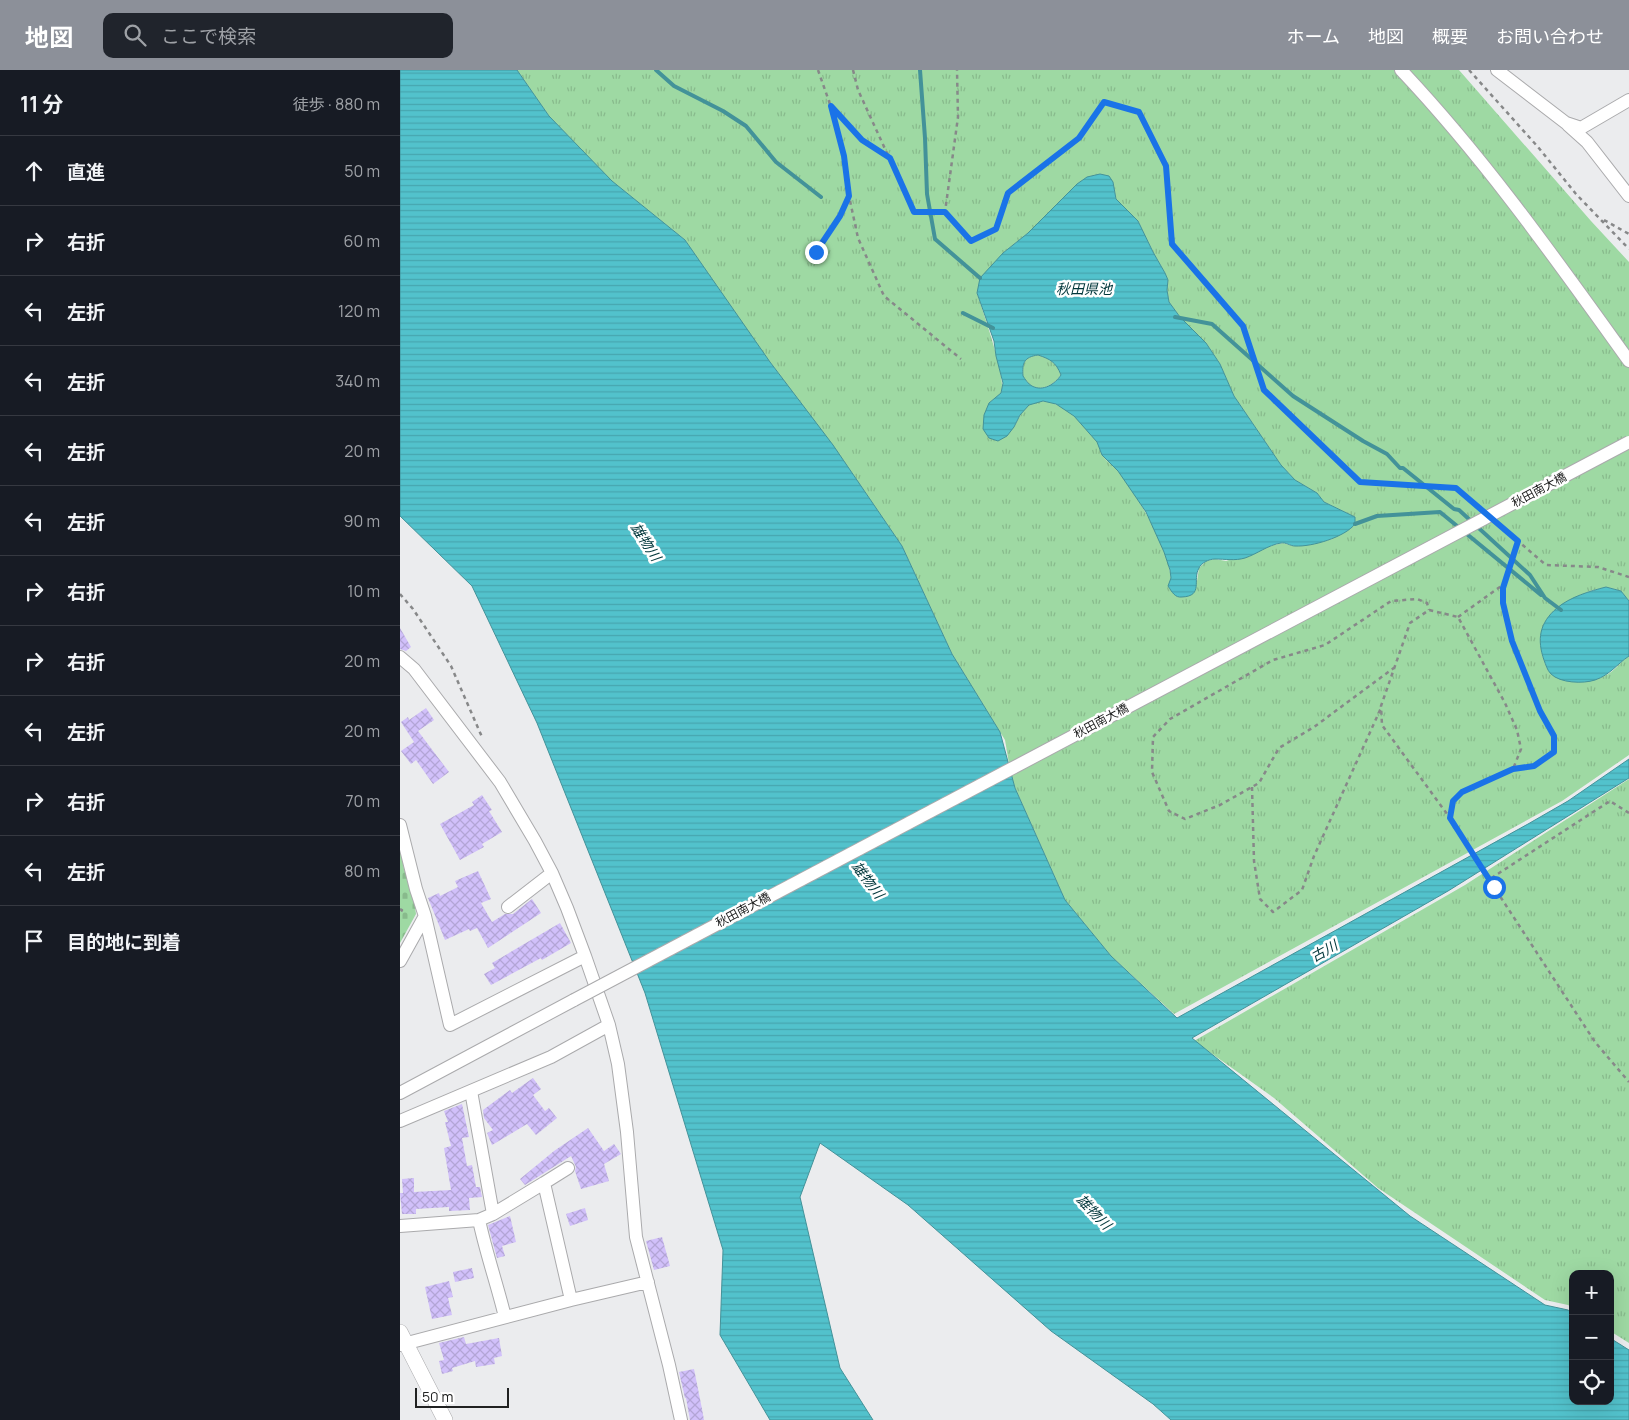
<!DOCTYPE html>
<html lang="ja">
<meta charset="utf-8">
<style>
body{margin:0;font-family:Manrope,"Noto Sans JP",sans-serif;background:#20242c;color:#f1f3f6}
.controls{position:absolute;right:15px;bottom:15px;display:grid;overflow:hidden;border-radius:10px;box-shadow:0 5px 20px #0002}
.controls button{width:45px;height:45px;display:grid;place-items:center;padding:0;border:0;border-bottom:1px solid #363941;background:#171b24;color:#f1f3f6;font:25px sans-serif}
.scale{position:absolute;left:15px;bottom:12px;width:94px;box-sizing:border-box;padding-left:5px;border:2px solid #202121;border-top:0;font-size:14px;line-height:18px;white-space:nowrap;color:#202121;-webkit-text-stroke:4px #fff;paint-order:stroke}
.stop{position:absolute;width:15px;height:15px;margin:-11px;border:4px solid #1a73e8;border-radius:50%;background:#fff}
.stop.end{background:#1a73e8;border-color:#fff;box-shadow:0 1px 5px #0008}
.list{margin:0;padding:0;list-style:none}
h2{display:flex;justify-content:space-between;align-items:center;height:65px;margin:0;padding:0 20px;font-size:21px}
h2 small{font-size:16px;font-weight:400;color:#9ea1a6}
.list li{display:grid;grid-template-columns:32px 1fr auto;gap:15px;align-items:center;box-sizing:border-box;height:70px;padding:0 20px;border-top:1px solid #363941}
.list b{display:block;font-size:19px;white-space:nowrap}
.list em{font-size:16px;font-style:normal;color:#9ea1a6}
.icon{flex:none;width:28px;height:28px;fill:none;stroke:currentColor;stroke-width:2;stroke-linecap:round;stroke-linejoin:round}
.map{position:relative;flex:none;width:1229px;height:1350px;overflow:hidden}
header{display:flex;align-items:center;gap:30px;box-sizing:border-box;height:70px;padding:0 25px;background:#8c9099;color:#fff}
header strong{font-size:24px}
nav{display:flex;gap:28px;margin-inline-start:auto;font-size:18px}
.search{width:350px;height:45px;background:#20242c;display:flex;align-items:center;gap:12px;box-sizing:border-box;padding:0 18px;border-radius:10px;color:#9ea1a6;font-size:19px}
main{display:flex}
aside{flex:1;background:#171b24}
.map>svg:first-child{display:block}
.grass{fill:url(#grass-tufts);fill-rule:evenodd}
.cemetery{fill:url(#cemetery-stones)}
.water{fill:url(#water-rules);stroke:#439299;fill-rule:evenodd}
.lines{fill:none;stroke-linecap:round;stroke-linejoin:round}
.stream{stroke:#439299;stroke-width:4}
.building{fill:url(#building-cross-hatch)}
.minor-casing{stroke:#aaaaac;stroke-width:14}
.major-casing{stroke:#aaaaac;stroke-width:16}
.path{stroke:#878889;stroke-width:2.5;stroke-dasharray:4 4;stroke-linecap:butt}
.minor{stroke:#fff;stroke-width:12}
.major{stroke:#fff;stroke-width:15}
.minor-bridge-casing{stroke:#aaaaac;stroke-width:14;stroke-linecap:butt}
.minor-bridge{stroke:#fff;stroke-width:12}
.route{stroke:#1a73e8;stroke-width:6}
.labels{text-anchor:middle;stroke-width:5;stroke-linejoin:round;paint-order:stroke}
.street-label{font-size:12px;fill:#202121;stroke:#fff}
.water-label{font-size:14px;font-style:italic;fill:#00363a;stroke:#fff}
</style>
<header>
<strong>地図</strong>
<div class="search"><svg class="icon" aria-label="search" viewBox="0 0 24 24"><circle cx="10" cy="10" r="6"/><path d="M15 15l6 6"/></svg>ここで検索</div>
<nav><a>ホーム</a><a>地図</a><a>概要</a><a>お問い合わせ</a></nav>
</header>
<main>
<aside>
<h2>11 分<small>徒歩 · 880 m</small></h2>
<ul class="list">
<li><svg class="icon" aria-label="ahead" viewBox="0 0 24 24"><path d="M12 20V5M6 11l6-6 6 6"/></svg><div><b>直進</b></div><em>50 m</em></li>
<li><svg class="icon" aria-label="right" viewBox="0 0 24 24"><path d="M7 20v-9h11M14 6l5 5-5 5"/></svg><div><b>右折</b></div><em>60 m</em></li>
<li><svg class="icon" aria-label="left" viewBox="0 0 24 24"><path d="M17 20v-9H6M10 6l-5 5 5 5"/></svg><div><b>左折</b></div><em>120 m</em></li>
<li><svg class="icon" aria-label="left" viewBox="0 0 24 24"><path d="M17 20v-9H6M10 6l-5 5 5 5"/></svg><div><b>左折</b></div><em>340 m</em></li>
<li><svg class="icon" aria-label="left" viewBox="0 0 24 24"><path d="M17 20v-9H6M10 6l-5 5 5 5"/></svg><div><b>左折</b></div><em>20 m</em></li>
<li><svg class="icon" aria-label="left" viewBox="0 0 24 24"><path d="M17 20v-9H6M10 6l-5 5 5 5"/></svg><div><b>左折</b></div><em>90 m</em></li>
<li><svg class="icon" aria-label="right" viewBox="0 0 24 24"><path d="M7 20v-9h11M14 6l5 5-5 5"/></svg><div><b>右折</b></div><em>10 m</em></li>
<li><svg class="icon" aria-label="right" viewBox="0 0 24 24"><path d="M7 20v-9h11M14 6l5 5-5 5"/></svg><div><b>右折</b></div><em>20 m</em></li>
<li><svg class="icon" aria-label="left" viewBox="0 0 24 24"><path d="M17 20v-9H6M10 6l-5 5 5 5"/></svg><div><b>左折</b></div><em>20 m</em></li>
<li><svg class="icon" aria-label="right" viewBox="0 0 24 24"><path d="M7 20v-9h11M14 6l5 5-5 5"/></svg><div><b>右折</b></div><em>70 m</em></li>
<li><svg class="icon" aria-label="left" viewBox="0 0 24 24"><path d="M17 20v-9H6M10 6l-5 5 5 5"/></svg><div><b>左折</b></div><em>80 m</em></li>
<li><svg class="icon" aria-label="arrive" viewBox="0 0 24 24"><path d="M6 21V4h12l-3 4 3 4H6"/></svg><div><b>目的地に到着</b></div></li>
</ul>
</aside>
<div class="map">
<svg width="1229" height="1350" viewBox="0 0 1229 1350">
<defs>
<pattern id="grass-tufts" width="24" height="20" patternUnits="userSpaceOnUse" patternTransform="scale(1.25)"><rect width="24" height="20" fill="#9ed9a3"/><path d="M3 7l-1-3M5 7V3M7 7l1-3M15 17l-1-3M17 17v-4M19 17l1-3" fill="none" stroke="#88ba8c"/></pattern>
<pattern id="cemetery-stones" width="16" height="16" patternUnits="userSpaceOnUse" patternTransform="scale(1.25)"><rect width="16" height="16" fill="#9ed9a3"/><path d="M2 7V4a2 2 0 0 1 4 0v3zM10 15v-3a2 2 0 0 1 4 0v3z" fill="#88ba8c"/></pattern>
<pattern id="water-rules" width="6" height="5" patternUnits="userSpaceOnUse" patternTransform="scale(1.25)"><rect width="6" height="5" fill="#52c2cc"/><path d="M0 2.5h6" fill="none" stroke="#47a6af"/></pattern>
<pattern id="building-cross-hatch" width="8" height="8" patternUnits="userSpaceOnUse" patternTransform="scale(1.25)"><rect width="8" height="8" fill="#d1c0fa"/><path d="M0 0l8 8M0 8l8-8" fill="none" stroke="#b3a5d6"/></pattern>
</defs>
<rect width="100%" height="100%" fill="#ebecee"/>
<path class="grass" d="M117,0H1059L1191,151L1229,192V531L1221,521L1206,517L1190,521L1165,533L1142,584L1147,598L1152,605C1172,608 1194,615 1211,602C1218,597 1222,590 1229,586V685L1162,731L774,944L711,886L665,830L612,711L605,670L552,584L502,476L441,387L358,276L285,170L203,104L149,46ZM700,104L713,112L716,129L738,151L753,182L765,203L768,210L767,220L769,232L780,247L806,273L820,294L834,326L881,395L895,410L917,423L924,432L955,447L932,469L901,476H893L883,473L874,475L826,491L815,489L806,491L799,498L797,511L771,508C767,474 739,429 719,402C714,396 707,392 703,386C700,382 700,376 697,372C685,353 653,320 629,335C622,340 618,350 614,357L589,333C592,330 598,327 601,323C608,312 582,239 577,223L603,183L628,163L677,114L688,107Z
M638,285C650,289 656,292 661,305C654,314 643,322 632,316C628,314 625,309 623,307C622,293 624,287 638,285Z
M1229,709V1273L1210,1261V1204H1173V1238L1168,1235L1145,1230L978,1118L874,1028L794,971L1065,815Z"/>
<path class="cemetery" d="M0,774L4,799L13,823L16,844L0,873Z"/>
<path class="water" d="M0,0H117L149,46L212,111L285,170L370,292L433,375L502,476L552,584L600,662L615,718L665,830L711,886L777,948L1128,754L1168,731L1229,689V708L1048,821L792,968L1010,1146L1145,1235L1168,1240L1173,1243V1331H1210V1268L1229,1280V1350H771L753,1334L651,1261L508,1135L420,1073L400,1127L440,1298L473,1350H370L320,1265L323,1180L245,923L137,653L72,516L0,446Z
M700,104L709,106L713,112L716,129L738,151L753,182L765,203L768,210L767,220L769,232L780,247L806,273L820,294L834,326L881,395L895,410L917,423L924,432L955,447V454C945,467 912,477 895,476C890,476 886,472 881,473C868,475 857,484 845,488C835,491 825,489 815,489C809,489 801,493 799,498C792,510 804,526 782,527C775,528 772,522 768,516L771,508L770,500L764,482L746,442L718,401L702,385L697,372L674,346L656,334L643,331L629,335L620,345L614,357L607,366L598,371L589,368L583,359L584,345L589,333L601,323L603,313L596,286L594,271L577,223L580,208L603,183L628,163L677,114L687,107ZM638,285C650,289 656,292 661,305C655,314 643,322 632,316C628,314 625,309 623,306C622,293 624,287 638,285Z
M1206,517L1221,521L1229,531V586C1217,594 1210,605 1195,610C1183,614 1160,613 1151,604C1147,600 1146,595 1144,590C1137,570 1139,553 1157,538C1170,527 1190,521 1206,517Z"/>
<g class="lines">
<path class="stream" d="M256,0L274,16L323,41L346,56L376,92L421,127
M520,0L525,68L527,124L535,169L580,208
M563,243L593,258
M775,247L812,254L893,326L963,371L987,384L1000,398H1003L1054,439L1059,440L1130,505L1145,528L1161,540
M955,454L977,446L1040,442L1141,525"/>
</g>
<path class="building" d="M0,558L11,577L6,581L0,579Z
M26,638L34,650L18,661L49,702L33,714L16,690L11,694L1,681L14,672L1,652L8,647L9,650Z
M82,725L92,740L89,741L102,762L82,774L84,777L60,790L40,754L74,735L72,732Z
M78,801L91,829L81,833L92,852L105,844H113L132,829L141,843L88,878L77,858L70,861L69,859L45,870L28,828L39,823L40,826L58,817L55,811Z
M160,853L171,873L142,890L141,888L91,915L84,904L95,898L92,893Z
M133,1008L141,1019L133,1025L145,1041L149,1038L157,1048L136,1065L127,1054L92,1075L87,1063L93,1060L84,1048L83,1040L110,1020L112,1023Z
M62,1034L69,1067L62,1068L67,1096L72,1095L76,1117H80L82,1127L69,1128L70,1140L49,1141V1137L16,1139V1144H2L0,1123H3L2,1109L14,1108V1122L51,1120L44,1078L51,1076L45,1052H48L44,1041Z
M188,1058L204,1081L214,1074L221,1084L204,1094L209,1111L181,1119L175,1101L176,1097L171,1086L125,1115L120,1109L154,1081Z
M185,1138L188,1150L170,1156L166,1144Z
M110,1146L116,1172L102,1176L105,1186L97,1188L88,1155Z
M262,1167L270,1196L254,1200L246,1171Z
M72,1198L74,1208L55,1212L53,1202Z
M49,1211L53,1227L48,1228L52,1245L32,1249L25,1217Z
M64,1267L66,1274L99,1268L102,1286L94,1288L95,1294L76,1297L75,1291L52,1298L53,1301L42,1304L39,1291L44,1290L39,1273Z
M294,1299L302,1339L304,1350H290L286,1328H285L279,1302Z"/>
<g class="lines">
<g class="minor-casing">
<path id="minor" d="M1001,0C1086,90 1157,191 1229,291
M1097,0L1166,53L1181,58L1229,30
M1168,55L1187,72L1229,126
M0,587L14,599L100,712L135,771L152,803L167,838L185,886L209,955L218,994L227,1062L236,1167L269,1295L281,1350
M0,755L16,819L25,846L50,955L185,886
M108,837L152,803
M0,891L25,846
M71,1021L93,1144L144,1113L171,1230
M0,1023L174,930
M0,1051L151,987L209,955
M144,1113L168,1098
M93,1144L79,1150C86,1183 97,1214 105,1247
M0,1156L79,1150
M0,1275L171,1230L248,1212"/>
</g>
<g class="major-casing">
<path id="major" d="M0,1262L45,1350"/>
</g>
<path class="path" d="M418,0L431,37L462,70L489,87
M453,0L458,20L514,142H545L558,47L557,0
M1069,0L1138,77L1176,124L1229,179
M431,37L444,86L449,126L458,168L484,226L561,289
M545,142L571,171L596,159L608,123L679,68L705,32L739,43L766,96L772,174L843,256L864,320L960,412L1056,418L1079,437
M1204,150L1229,164
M416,182L440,146L449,128
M1098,454L1146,495L1198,497L1229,507
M0,524L13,539L51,596L82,667
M1058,547L1104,514
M995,597L914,657L879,678L859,713L820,735L785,749L769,741L752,702L753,667L770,649L873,590L925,575L991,531L1017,529L1027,533L1029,540
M1113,699L1135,696L1154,682V666L1140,641L1112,571L1103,533V518L1118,471
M852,717L854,791L860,829L873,842L902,820L914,786L981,638
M1229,743L1210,731L1093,807L1094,817L1195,972L1229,1012
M1050,748L1053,731L1062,722L1113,699L1121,679L1117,660L1105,633L1058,547L1029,540L1010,553L981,636L982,655L1050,748L1094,817
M0,839L2,840L0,843"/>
<use href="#minor" class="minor"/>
<use href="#major" class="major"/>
<g class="minor-bridge-casing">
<path id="minor-bridge" d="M174,930L1229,372"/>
</g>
<use href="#minor-bridge" class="minor-bridge"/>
</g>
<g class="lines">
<path class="route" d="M416,182L440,146L449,126L444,86L431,36L462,70L490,88L514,142H545L571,171L596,159L608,123L679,68L704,32L739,42L766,96L772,174L843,256L864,320L960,412L1056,418L1118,471L1103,518V533L1112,571L1140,641L1154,666V682L1134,696L1113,699L1062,722L1053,731L1050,748L1094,817"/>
</g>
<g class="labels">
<g class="street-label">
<text transform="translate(1139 420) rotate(-28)" y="4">秋田南大橋</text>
<text transform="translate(701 651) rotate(-28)" y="4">秋田南大橋</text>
<text transform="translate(343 840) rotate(-28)" y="4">秋田南大橋</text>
</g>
<g class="water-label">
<text x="684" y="224">秋田県池</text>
<text transform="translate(246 472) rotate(57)" y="5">雄物川</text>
<text transform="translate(468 810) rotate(53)" y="5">雄物川</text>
<text transform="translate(924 881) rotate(-29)" y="5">古川</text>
<text transform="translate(694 1142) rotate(46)" y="5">雄物川</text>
</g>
</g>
</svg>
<div class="controls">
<button>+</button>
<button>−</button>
<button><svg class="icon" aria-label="locate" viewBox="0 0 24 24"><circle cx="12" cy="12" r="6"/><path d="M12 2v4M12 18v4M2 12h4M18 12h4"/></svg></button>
</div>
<div class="scale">50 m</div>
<div class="stop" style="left:1094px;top:817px"></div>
<div class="stop end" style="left:416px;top:182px"></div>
</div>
</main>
